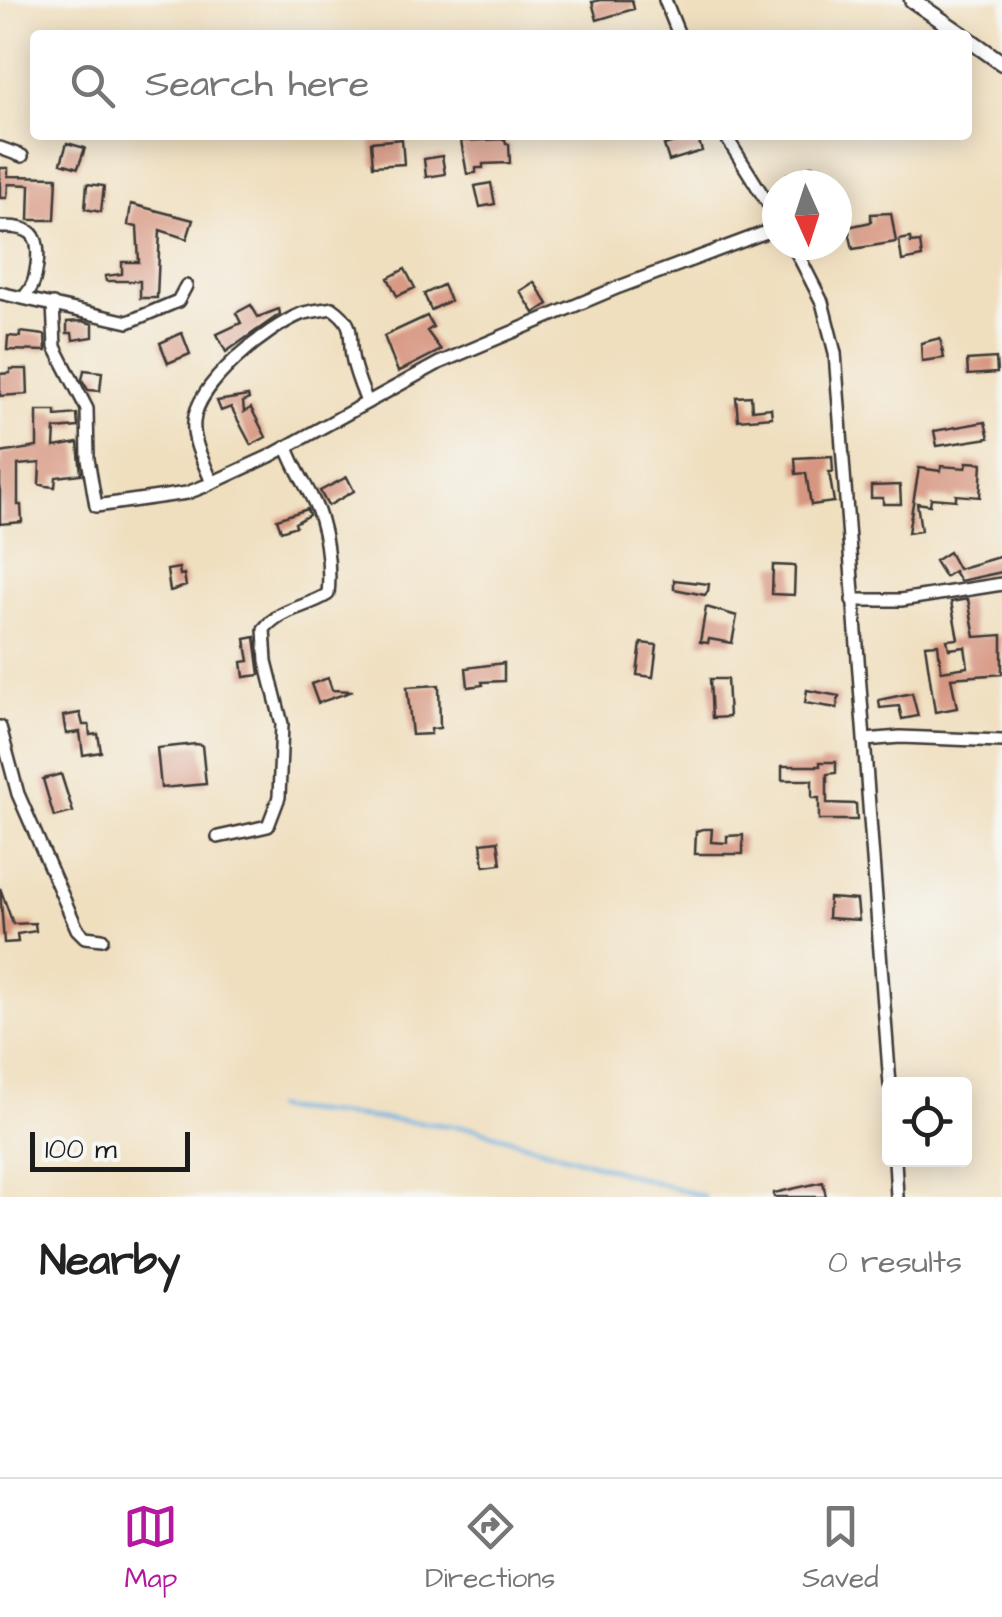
<!DOCTYPE html>
<style>
body{margin:0;font-family:"Architects Daughter",sans-serif;background:#f2f2f2;color:#222}
.controls{position:absolute;right:30px;bottom:30px;display:grid;overflow:hidden;border-radius:10px;box-shadow:0 5px 25px #0003}
.controls button{width:90px;height:90px;display:grid;place-items:center;padding:0;border:0;border-bottom:2px solid #e0e0e0;background:#fff;color:#222;font:50px sans-serif}
.compass{position:absolute;left:762px;top:170px;width:90px;height:90px;border-radius:50%;background:#fff;box-shadow:0 5px 25px #0003;rotate:177deg}
.scale{position:absolute;left:30px;bottom:25px;width:160px;box-sizing:border-box;padding-left:10px;border:5px solid #1c1c1c;border-top:0;font-size:28px;line-height:35px;white-space:nowrap;color:#1c1c1c;-webkit-text-stroke:8px #f6f6f2;paint-order:stroke}
.list{margin:0;padding:0;list-style:none}
h2{display:flex;justify-content:space-between;align-items:center;height:130px;margin:0;padding:0 40px;font-size:42px}
h2 small{font-size:32px;font-weight:400;color:#767676}
.icon{flex:none;width:55px;height:55px;fill:none;stroke:currentColor;stroke-width:2;stroke-linecap:round;stroke-linejoin:round}
.map{position:relative;flex:none;width:1002px;height:1197px;overflow:hidden}
.search{position:absolute;background:#fff;box-shadow:0 5px 25px #0003;left:30px;right:30px;top:30px;height:110px;display:flex;align-items:center;gap:25px;box-sizing:border-box;padding:0 35px;border-radius:10px;color:#767676;font-size:38px}
.sheet{height:280px;background:#fff}
nav{display:flex;justify-content:space-around;align-items:center;box-sizing:border-box;height:140px;border-top:2px solid #e0e0e0;background:#fff;font-size:28px;color:#767676}
nav a{display:grid;justify-items:center;gap:5px}
nav .on{color:#b5179e}
.map>svg:first-child{display:block}
.lines{fill:none;stroke-linecap:round;stroke-linejoin:round}
.stream{stroke:#6bb0e1;stroke-width:4}
.building{fill:#d79681}
.minor-casing{stroke:#3c3934;stroke-width:16}
.major-casing{stroke:#3c3934;stroke-width:19}
.minor{stroke:#fff;stroke-width:11}
.major{stroke:#fff;stroke-width:14}
</style>
<div class="map">
<svg width="1002" height="1197" viewBox="0 0 1002 1197">
<rect width="100%" height="100%" fill="#f6f6f2"/>
<filter id="ink" filterUnits="userSpaceOnUse"><feTurbulence type="fractalNoise" baseFrequency=".01" numOctaves="2"/><feDisplacementMap in="SourceGraphic" scale="20" xChannelSelector="R" yChannelSelector="G"/><feConvolveMatrix kernelMatrix="1 2 1 2 8 2 1 2 1" color-interpolation-filters="sRGB"/></filter>
<filter id="wash" filterUnits="userSpaceOnUse"><feTurbulence type="fractalNoise" baseFrequency=".0048" numOctaves="4" result="noise"/><feDisplacementMap in="SourceGraphic" scale="40" xChannelSelector="R" yChannelSelector="G"/><feGaussianBlur stdDeviation="2.25" result="paint"/><feColorMatrix in="noise" values="0 0 0 0 0 0 0 0 0 0 0 0 0 0 0 0 0 1.4 0 .05"/><feComposite in="paint" operator="in"/></filter>
<g filter="url(#wash)">
<rect width="100%" height="100%" fill="#f0dfbf"/>
<g class="lines">
<path class="stream" d="M274,1108L473,1128L705,1197"/>
</g>
<g id="blocks">
<path class="building" d="M600,0H632L634,9L597,20L592,2Z
M697,135L702,151L669,161L664,145Z
M402,139L404,164L373,166L371,142Z
M505,139L506,144H509L510,163L483,164V168H476V173L467,174L461,141Z
M67,143L85,148L78,168L61,163Z
M442,156L445,174L426,177L424,159Z
M813,165L818,179L791,185L787,174Z
M0,168H8V176L57,177L55,220H29L30,185L8,184L7,198H0Z
M491,183L495,204L480,207L475,186Z
M87,184L104,186L101,212L85,209Z
M131,204L193,220L187,239L160,230L157,298H140V281H106L105,276L122,274V262H139L137,227L128,225Z
M891,213L896,242L853,249L848,227L871,222V214Z
M910,238L911,243L920,242L922,257L902,261L899,240Z
M405,269L415,288L397,296L388,278Z
M534,282L548,304L534,313L520,291Z
M443,285L450,301L431,310L424,294Z
M251,305L258,317L279,309L280,314L226,352L217,334L241,323L236,313Z
M427,316L433,327L427,331L441,350L398,372L384,336Z
M82,321L93,324V337L73,340L72,333H67V322Z
M20,332L45,335L46,351L7,350L8,336L20,337Z
M182,333L190,354L168,363L160,343Z
M940,338L944,358L922,361L921,343Z
M996,358L997,373L968,375L967,360Z
M10,369H27L28,394L0,396V374L10,373Z
M84,370L102,372L100,391L88,390L82,380Z
M248,396L249,399L243,402L244,412L251,408L266,437L251,445L231,407L221,411L217,401Z
M751,396L752,410L771,408L772,417L738,420L736,397Z
M37,411H56V416L77,414L78,427L55,429L54,447L78,443L81,474L56,477L55,487L46,486L39,484L40,463L18,465V505H21L22,522L0,524V453L37,447Z
M985,422L989,438L937,446L934,431Z
M832,456L833,472H829L834,502L811,505L806,473L796,474L795,458Z
M967,462L982,463L980,497L956,495V500L931,498L930,505L917,503L921,531L908,533L919,468L941,471V466L966,468Z
M347,477L354,491L328,506L320,491Z
M900,485L901,504H883V498H871V486Z
M307,509L309,515L295,523L296,526L281,531L277,519Z
M949,552L958,569L1002,556V572L960,581L954,571L945,577L935,561Z
M773,565L795,566L794,595L772,594Z
M179,568L180,575L184,574L186,586L170,591L167,570Z
M674,580L709,584L708,591L705,595L674,589Z
M968,599L975,637L1002,635V674L951,678L957,708L935,712L925,645L938,644L941,671L968,667L965,647L949,649L947,640L958,639L951,602Z
M706,607L737,616L732,643L709,639L708,643L700,642Z
M255,637L260,675L244,677L242,662L249,661L245,639Z
M641,643L657,645L653,677L637,675Z
M504,663V681L482,682L483,685L468,687L466,668Z
M328,678L332,690L353,691L318,703L311,684Z
M710,679H727L729,717L712,718Z
M439,685L440,728L431,729V734L412,735L407,687Z
M807,690L839,696L837,708L805,703Z
M912,693L918,716L902,719L899,706L880,708L879,700Z
M80,713L83,725H89L90,735L98,734L101,752L83,755L80,732L66,734L63,716Z
M196,744L202,745L206,784L161,788L157,748Z
M820,762H836V773L827,774V803L856,804L857,820H819V798H812V780H782V766H820Z
M61,774L73,812L54,817L43,779Z
M703,829H712L711,842L727,843V836L743,835V854H695L696,831Z
M498,841L501,864L484,866L481,843Z
M0,888L13,924L35,923L36,931L17,934L18,942L4,943Z
M829,898L857,900L859,920L828,918Z
M823,1182L826,1197H774V1193Z"/>
</g>
</g>
<g filter="url(#ink)">
<use href="#blocks" fill-opacity="0" stroke="#3c3934" stroke-width="2.5"/>
<g class="lines">
<g class="minor-casing">
<path id="minor" d="M665,0L679,35
M725,135L777,218
M0,148L22,156
M0,227C31,226 41,233 37,265C35,278 34,286 25,296
M793,245L822,302L835,353L890,1085
M0,293L128,322L178,301L186,286
M53,304L55,347L87,409L88,459L96,506L187,493L205,486L270,456L439,363L619,287L777,228
M212,483C205,464 192,442 194,422C197,383 267,328 301,314C310,311 323,310 332,308C358,326 347,336 353,361C356,375 362,389 367,402
M852,600H901L1002,584
M0,727L18,794L77,929L85,937L102,939
M865,740L900,737L1002,741
M218,837L268,826L279,797L282,724L266,661L264,629C281,608 306,608 328,594C331,565 326,524 312,498C303,480 293,465 287,447
M895,1160L897,1197"/>
</g>
<g class="major-casing">
<path id="major" d="M912,0L963,35
M967,38L1002,63"/>
</g>
<use href="#minor" class="minor"/>
<use href="#major" class="major"/>
</g>
</g>
</svg>
<div class="controls">
<button><svg class="icon" aria-label="locate" viewBox="0 0 24 24"><circle cx="12" cy="12" r="6"/><path d="M12 2v4M12 18v4M2 12h4M18 12h4"/></svg></button>
</div>
<svg class="compass" viewBox="-18 -18 36 36"><path d="M0-13l5 13h-10z" fill="#e53935"/><path d="M0 13l5-13h-10z" fill="#767676"/></svg>
<div class="scale">100 m</div>
<div class="search"><svg class="icon" aria-label="search" viewBox="0 0 24 24"><circle cx="10" cy="10" r="6"/><path d="M15 15l6 6"/></svg>Search here</div>
</div>
<section class="sheet">
<h2>Nearby<small>0 results</small></h2>
<ul class="list">
</ul>
</section>
<nav>
<a class="on"><svg class="icon" aria-label="map" viewBox="0 0 24 24"><path d="M3 6l6-2 6 2 6-2v14l-6 2-6-2-6 2zM9 4v14M15 6v14"/></svg>Map</a>
<a><svg class="icon" aria-label="directions" viewBox="0 0 24 24"><path d="M12 3l9 9-9 9-9-9zM9 14v-3h6M13 9l2 2-2 2"/></svg>Directions</a>
<a><svg class="icon" aria-label="saved" viewBox="0 0 24 24"><path d="M7 4h10v16l-5-4-5 4z"/></svg>Saved</a>
</nav>
